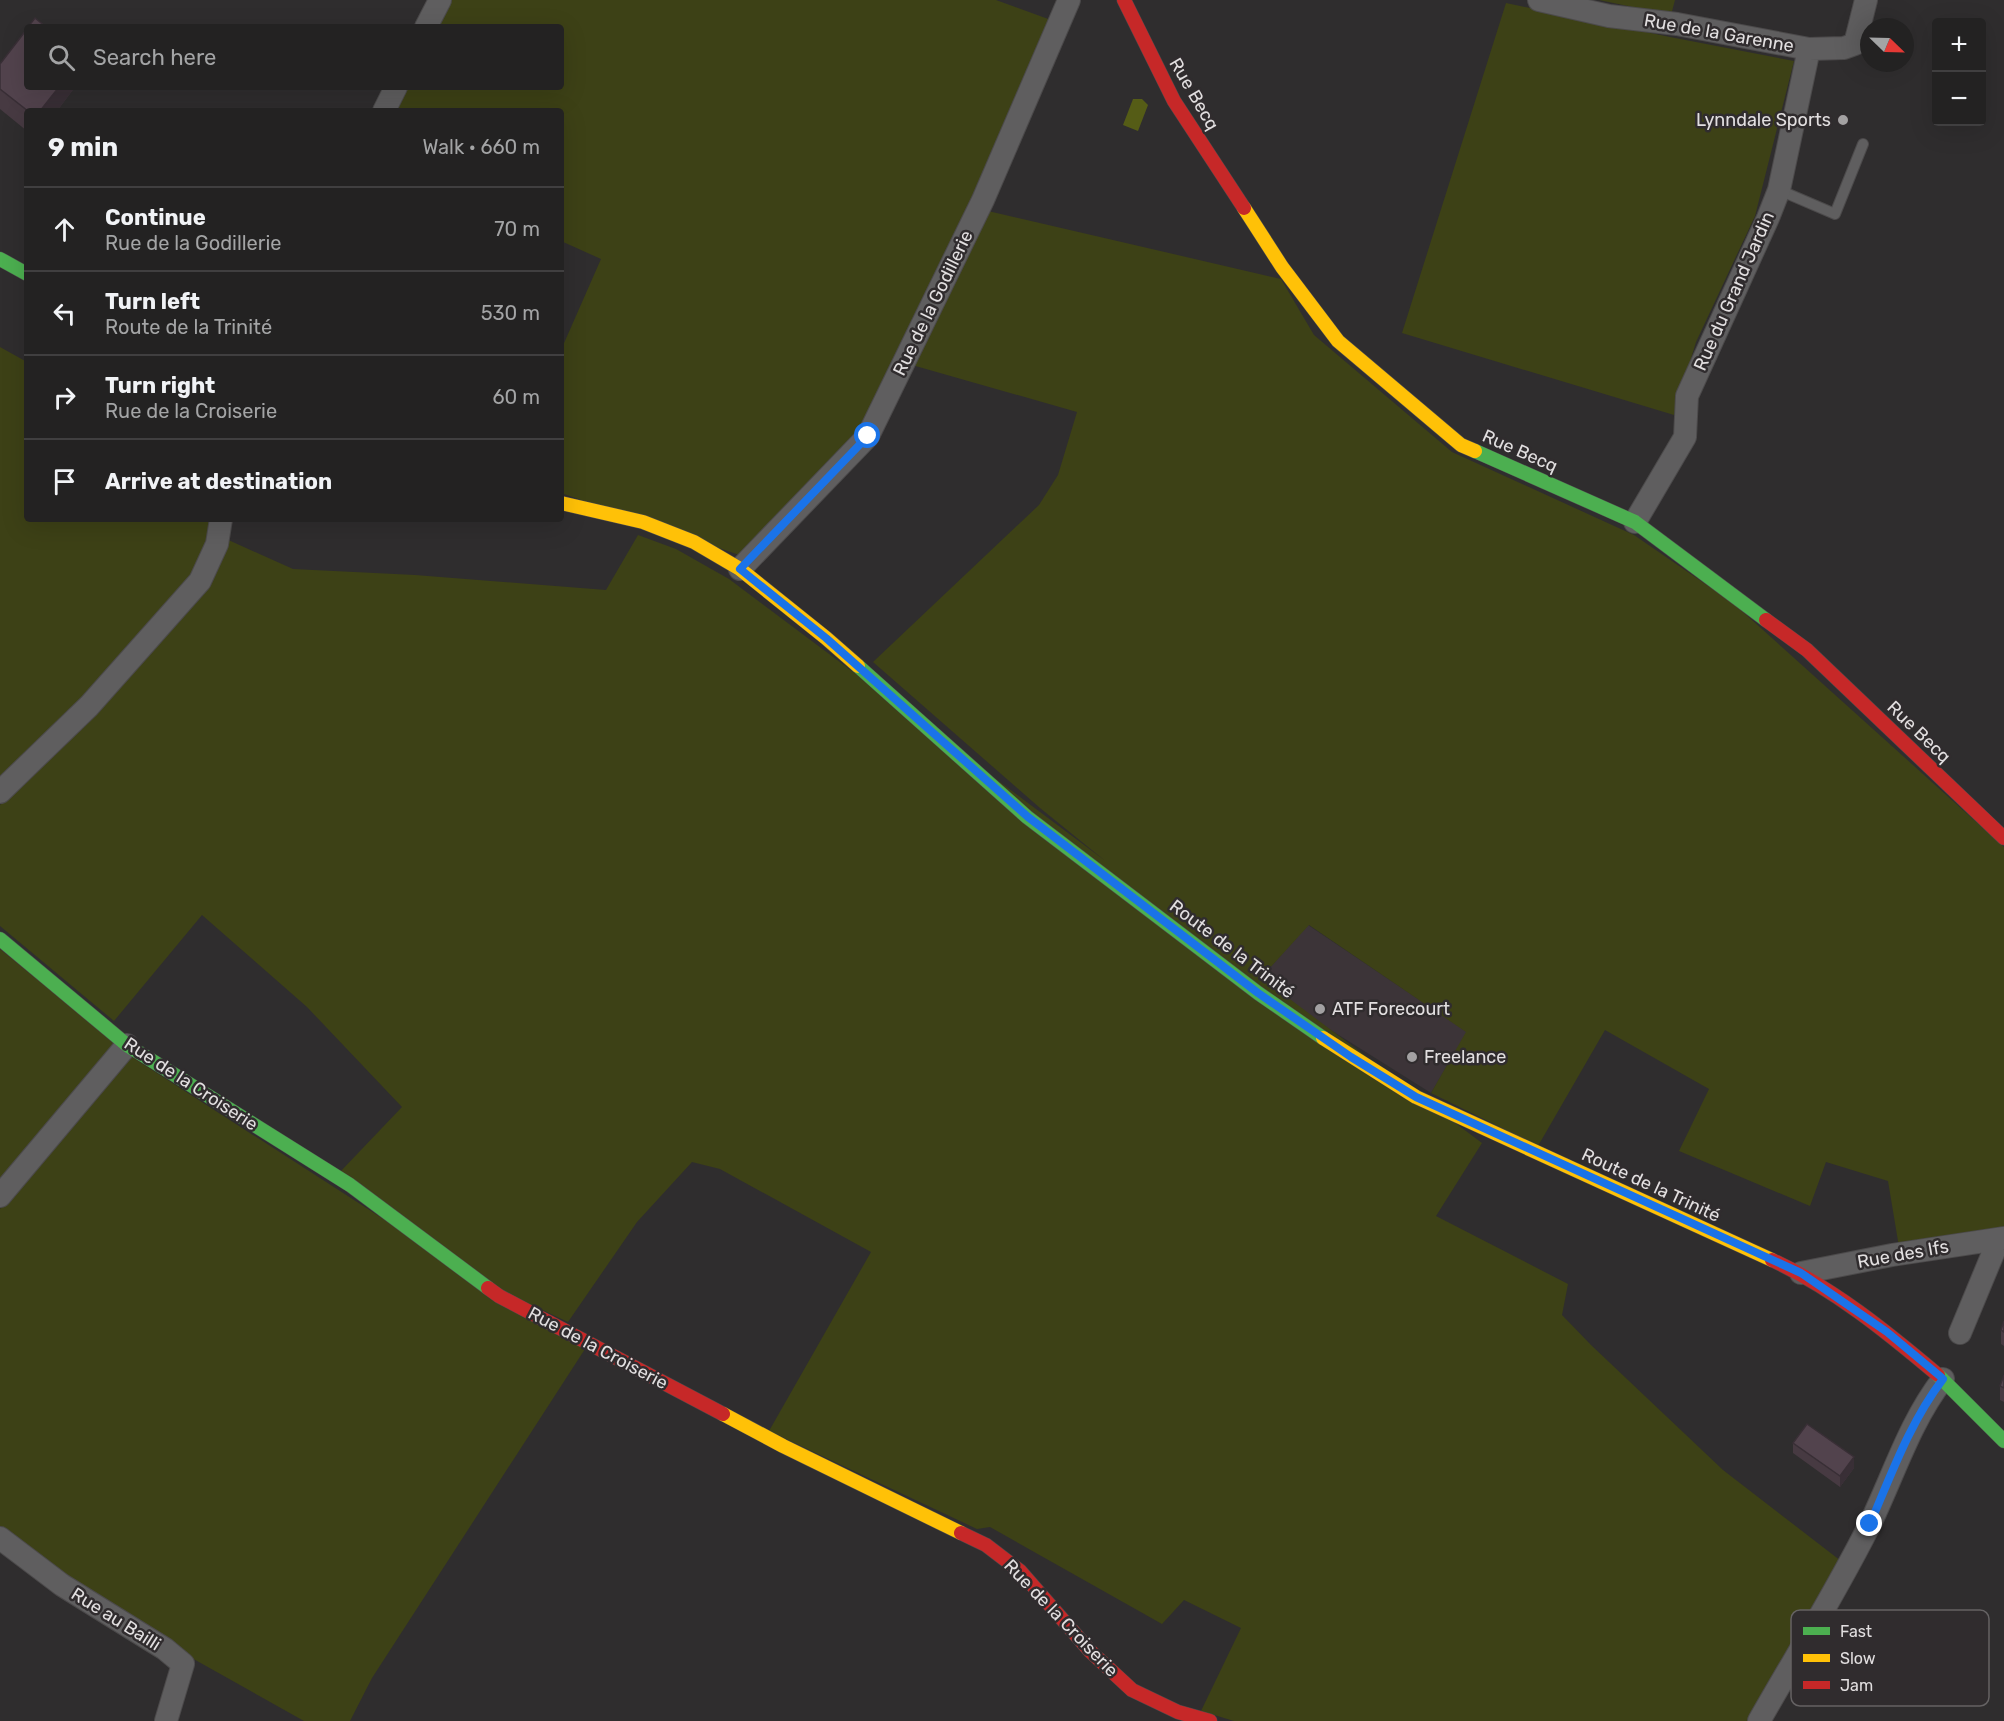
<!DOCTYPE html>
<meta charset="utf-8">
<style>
body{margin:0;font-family:Rubik,sans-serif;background:#2f2f2f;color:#f1f3f6}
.controls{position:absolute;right:18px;top:18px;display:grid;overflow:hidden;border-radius:6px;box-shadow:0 6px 24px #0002}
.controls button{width:54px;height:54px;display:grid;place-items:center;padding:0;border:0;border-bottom:2px solid #403f40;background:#232222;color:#f1f3f6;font:30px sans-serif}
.compass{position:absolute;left:1860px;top:18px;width:54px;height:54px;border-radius:50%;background:#232222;box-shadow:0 6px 24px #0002;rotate:113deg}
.stop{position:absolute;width:18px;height:18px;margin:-14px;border:4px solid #1a73e8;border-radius:50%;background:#fff}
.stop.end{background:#1a73e8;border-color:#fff;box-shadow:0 2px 6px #0008}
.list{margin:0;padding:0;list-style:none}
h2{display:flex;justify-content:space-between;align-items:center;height:78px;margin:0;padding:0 24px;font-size:26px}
h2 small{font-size:20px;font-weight:400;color:#a3a4a5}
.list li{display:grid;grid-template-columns:39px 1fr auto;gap:18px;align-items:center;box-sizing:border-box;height:84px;padding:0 24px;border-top:2px solid #403f40}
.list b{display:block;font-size:22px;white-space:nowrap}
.list p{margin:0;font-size:20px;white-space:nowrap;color:#a3a4a5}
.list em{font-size:20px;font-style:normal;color:#a3a4a5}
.icon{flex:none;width:33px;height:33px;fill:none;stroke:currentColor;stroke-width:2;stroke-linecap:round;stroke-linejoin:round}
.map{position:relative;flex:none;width:2004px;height:1721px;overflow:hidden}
.search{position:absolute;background:#232222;box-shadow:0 6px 24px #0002;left:24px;top:24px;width:540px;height:66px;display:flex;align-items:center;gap:15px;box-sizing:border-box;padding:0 21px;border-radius:6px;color:#a3a4a5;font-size:22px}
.panel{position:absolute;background:#232222;box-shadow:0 6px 24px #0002;left:24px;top:108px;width:540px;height:414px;border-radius:6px}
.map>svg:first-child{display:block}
.built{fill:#3c3438}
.green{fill:#3d4116}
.water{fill:#555c16}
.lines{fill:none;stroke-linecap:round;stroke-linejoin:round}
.lane-casing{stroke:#4c4a4b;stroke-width:12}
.street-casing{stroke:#4c4a4b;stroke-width:24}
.fast-casing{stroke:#4c4a4b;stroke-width:15}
.slow-casing{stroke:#4c4a4b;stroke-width:15}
.jam-casing{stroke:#4c4a4b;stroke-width:15}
.lane{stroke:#5f5e5f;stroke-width:10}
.street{stroke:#5f5e5f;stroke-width:22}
.fast{stroke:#4caf50;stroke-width:14}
.slow{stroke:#ffc107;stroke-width:14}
.jam{stroke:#c62828;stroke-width:14}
.wall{fill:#473a42}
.shaded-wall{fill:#392f36}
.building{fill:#52434d;stroke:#392f36;stroke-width:1.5}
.route{stroke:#1a73e8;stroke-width:8}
.poi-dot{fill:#a3a1a2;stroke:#302c2e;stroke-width:2}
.labels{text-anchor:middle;stroke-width:5;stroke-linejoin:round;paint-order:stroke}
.street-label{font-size:18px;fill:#e2dfe0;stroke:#302c2e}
.poi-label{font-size:18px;fill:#e2dfe0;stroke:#302c2e;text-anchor:start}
.key{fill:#302c2e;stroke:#656263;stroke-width:1.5}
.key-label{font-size:16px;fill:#e2dfe0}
</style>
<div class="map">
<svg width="2004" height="1721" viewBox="0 0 2004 1721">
<rect width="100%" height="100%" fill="#2f2d2e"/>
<path class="built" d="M1308,925L1467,1032L1431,1093L1256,983Z"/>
<path class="green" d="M448,0H996L1051,20L971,208L863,427L742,556L561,493V350L601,259L561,241V111H396L407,87H561V27H435Z
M1599,0H1675L1671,15Z
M1506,3L1670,37L1794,61L1755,216L1696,342L1674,415L1402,333Z
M988,211L1281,279L1314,335L1452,452L1634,535L1733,603L2004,847V1228L1899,1247L1888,1181L1826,1162L1810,1206L1679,1151L1709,1089L1605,1030L1538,1146L1431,1093L1466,1032L1309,925L1256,983L1040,808L873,662L1039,505L1058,475L1077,412L912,365Z
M0,347L27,362V519H211C208,541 201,561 188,579L85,699L0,781Z
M638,535L676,549L729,579L1482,1143L1436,1216L1568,1284L1562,1315L1591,1345L1723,1470L1841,1561L1752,1721H1234L1201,1711L1241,1628L1184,1600L1162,1624L990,1527L977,1529L769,1431L871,1252L720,1169L692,1162L637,1222L568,1322L502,1291L340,1172L402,1107L307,1007L202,915L114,1021L0,926V805L116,691L224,538L293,569L415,575L606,590Z
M0,949L117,1044L0,1182Z
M129,1055L585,1349L372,1678L350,1721H304L190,1657L71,1584L0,1529V1209Z"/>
<path class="water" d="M1133,99H1142L1148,105L1138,131L1123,125Z"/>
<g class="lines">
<g class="lane-casing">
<path id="lane" d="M1779,190L1835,214L1863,144"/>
</g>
<g class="street-casing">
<path id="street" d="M1539,0L1609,16L1677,24L1809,49L1844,48L1855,44L1866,0
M426,27L440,0
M384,111L396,87
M1635,522L1685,437L1687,396L1768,218L1779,190L1809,49
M740,569L868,436L983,200L1069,0
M0,792L89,706L200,581L217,544L221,519
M0,1196L127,1045
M1801,1273L1892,1255L2004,1238
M1960,1333L1999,1239
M0,1538L62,1585L165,1649L183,1664L166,1721
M1759,1721C1796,1656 1836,1592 1869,1526C1893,1477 1909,1423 1943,1379"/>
</g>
<g class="fast-casing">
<path id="fast" d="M0,259L27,274
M1475,451L1635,522L1766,620
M858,666L1027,817L1258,993L1323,1038
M0,939L127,1045L350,1185L488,1288
M1938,1375L2004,1441"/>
</g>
<g class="slow-casing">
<path id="slow" d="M1244,208L1282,267L1338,341L1461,445L1475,451
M561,503L643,522L694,542L740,569L826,638L858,666
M1323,1038L1416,1097L1772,1260
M723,1414L783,1446L961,1533"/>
</g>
<g class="jam-casing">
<path id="jam" d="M1124,0L1174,101L1244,208
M1766,620L1807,650L2004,838
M1772,1260C1833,1288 1887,1332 1938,1375
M488,1288L499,1296L723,1414
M961,1533L986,1545L1020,1571L1090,1651L1132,1690L1178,1712L1210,1721"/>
</g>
<use href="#lane" class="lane"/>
<use href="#street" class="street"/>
<use href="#fast" class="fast"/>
<use href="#slow" class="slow"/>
<use href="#jam" class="jam"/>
</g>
<path class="wall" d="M0,64L75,87L57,111H27V131L0,109Z
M2001,1330L2004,1332V1346L2001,1344Z
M2004,1375V1402L2000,1400V1386Z
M1793,1443L1854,1468L1840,1487L1793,1453Z"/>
<path class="shaded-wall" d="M59,87H75L57,111H40Z
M1854,1457V1468L1840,1487V1476Z"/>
<path class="building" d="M35,18L46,27H28Z
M27,29V87H59L40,111H28L0,89V64Z
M2004,1321V1332L2001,1330Z
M2004,1375V1388L2000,1386Z
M1807,1424L1854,1457L1840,1476L1793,1443Z"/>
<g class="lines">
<path class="route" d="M868,436L740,569L826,638L1028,817L1258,993L1351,1057L1416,1097L1801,1273L1887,1332L1941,1377L1943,1379C1910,1422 1891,1475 1870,1524"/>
</g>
<g class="poi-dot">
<circle cx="1843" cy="120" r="6"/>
<circle cx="1320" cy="1009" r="6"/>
<circle cx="1412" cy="1057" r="6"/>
</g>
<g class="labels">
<g class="street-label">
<text transform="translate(1719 33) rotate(10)" y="6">Rue de la Garenne</text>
<text transform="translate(1194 94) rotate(60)" y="6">Rue Becq</text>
<text transform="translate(1734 291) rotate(-66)" y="6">Rue du Grand Jardin</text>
<text transform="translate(933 303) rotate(-64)" y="6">Rue de la Godillerie</text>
<text transform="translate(1520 451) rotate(24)" y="6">Rue Becq</text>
<text transform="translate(1919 732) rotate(44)" y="6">Rue Becq</text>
<text transform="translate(1232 949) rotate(37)" y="6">Route de la Trinité</text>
<text transform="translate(191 1084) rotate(33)" y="6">Rue de la Croiserie</text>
<text transform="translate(1651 1185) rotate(25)" y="6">Route de la Trinité</text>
<text transform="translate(1903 1254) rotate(-10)" y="6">Rue des Ifs</text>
<text transform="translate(598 1348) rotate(28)" y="6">Rue de la Croiserie</text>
<text transform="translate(1061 1618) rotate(46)" y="6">Rue de la Croiserie</text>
<text transform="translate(116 1619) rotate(32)" y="6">Rue au Bailli</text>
</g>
<g class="poi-label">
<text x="1831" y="126" text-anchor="end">Lynndale Sports</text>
<text x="1332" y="1015">ATF Forecourt</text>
<text x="1424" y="1063">Freelance</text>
</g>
</g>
<rect x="1791" y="1610" width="198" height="96" rx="9" class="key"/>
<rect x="1803" y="1627" width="27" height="8" fill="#4caf50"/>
<rect x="1803" y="1654" width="27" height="8" fill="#ffc107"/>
<rect x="1803" y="1681" width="27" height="8" fill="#c62828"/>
<g class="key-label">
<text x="1840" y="1637">Fast</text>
<text x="1840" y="1664">Slow</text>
<text x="1840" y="1691">Jam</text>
</g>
</svg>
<div class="controls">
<button>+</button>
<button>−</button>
</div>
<svg class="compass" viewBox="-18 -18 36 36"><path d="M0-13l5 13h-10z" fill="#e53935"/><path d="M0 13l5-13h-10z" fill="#a3a4a5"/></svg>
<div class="stop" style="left:868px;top:436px"></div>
<div class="stop end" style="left:1870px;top:1524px"></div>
<div class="search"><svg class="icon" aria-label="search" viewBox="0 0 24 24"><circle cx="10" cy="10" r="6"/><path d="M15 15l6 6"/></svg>Search here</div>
<section class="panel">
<h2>9 min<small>Walk · 660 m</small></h2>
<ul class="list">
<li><svg class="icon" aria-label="ahead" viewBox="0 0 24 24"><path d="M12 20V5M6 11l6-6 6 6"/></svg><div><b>Continue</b><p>Rue de la Godillerie</p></div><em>70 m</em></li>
<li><svg class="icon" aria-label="left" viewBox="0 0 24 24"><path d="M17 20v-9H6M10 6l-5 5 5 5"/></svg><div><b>Turn left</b><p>Route de la Trinité</p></div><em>530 m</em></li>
<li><svg class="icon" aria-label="right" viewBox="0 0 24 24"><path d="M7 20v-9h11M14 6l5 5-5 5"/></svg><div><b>Turn right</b><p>Rue de la Croiserie</p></div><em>60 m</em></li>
<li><svg class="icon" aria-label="arrive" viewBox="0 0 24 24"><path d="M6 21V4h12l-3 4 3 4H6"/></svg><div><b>Arrive at destination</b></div></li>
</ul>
</section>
</div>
